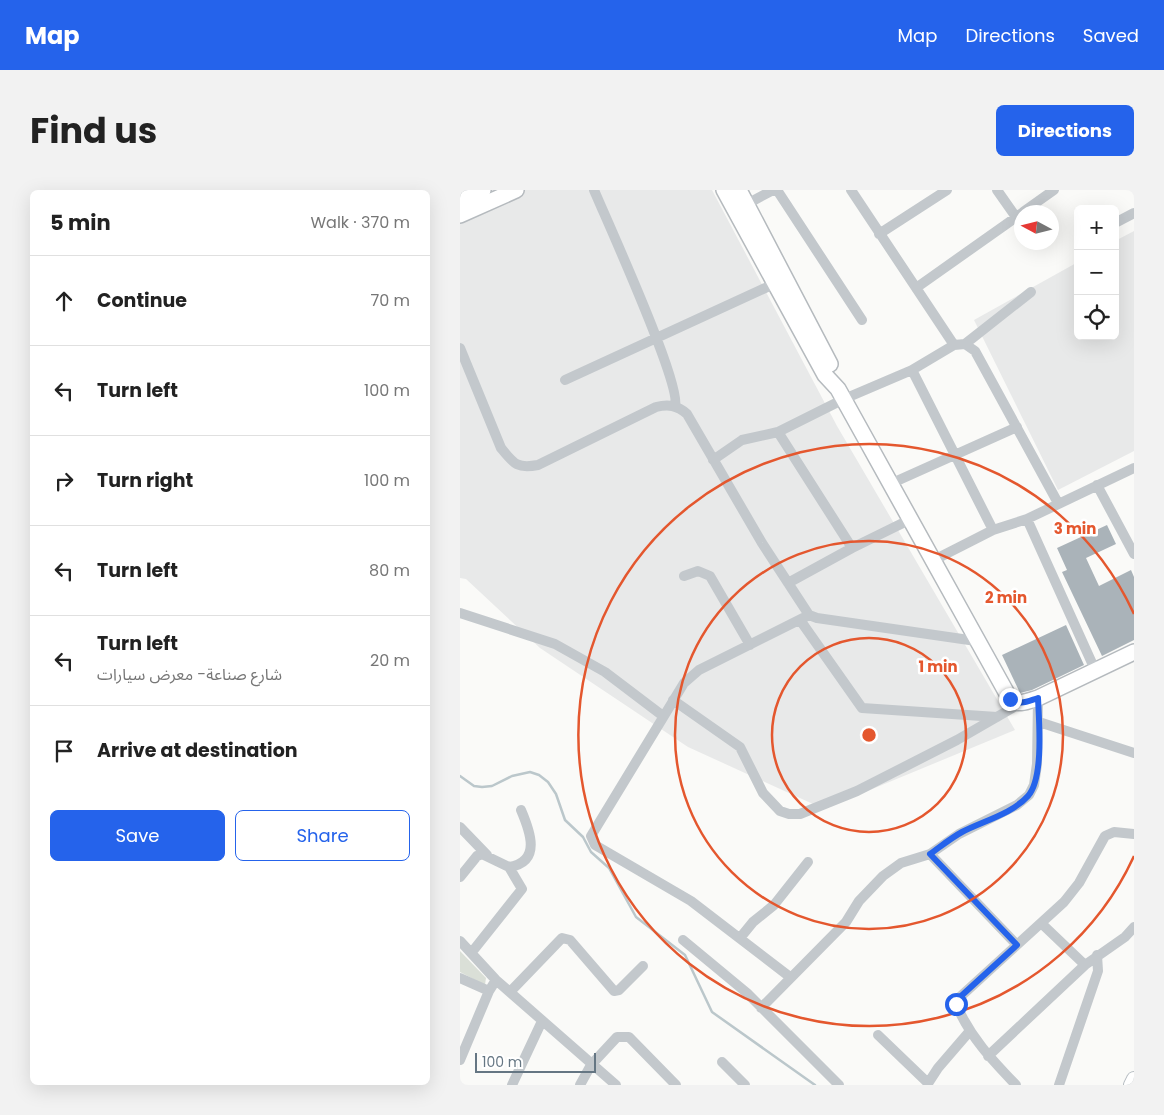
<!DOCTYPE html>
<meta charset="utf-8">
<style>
body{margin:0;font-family:Poppins,"Noto Sans Arabic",sans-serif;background:#f2f2f2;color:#222}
.controls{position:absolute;right:15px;top:15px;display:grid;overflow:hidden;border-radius:8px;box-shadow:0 5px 20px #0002}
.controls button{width:45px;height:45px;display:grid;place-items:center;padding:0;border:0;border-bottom:1px solid #e0e0e0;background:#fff;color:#222;font:25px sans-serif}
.compass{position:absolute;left:554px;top:15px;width:45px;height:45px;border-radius:50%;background:#fff;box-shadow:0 5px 20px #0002;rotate:277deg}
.scale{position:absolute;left:15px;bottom:12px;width:121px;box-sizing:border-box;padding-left:5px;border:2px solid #657683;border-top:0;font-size:14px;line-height:18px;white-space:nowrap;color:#657683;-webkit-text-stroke:4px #fff;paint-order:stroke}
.stop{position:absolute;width:15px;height:15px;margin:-11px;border:4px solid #2563eb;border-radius:50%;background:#fff}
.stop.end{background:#2563eb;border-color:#fff;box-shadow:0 1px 5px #0008}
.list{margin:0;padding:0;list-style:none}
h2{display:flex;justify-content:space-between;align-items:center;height:65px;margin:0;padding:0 20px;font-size:21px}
h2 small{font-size:16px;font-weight:400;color:#767676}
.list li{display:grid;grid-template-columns:32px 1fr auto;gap:15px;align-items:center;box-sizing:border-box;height:90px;padding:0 20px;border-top:1px solid #e0e0e0}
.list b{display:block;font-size:19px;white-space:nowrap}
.list p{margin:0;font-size:16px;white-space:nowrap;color:#767676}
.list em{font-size:16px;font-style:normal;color:#767676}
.actions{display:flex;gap:10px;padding:15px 20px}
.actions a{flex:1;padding:11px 0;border:1px solid #2563eb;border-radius:8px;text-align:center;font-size:18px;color:#2563eb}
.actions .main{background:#2563eb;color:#fff}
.icon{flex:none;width:28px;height:28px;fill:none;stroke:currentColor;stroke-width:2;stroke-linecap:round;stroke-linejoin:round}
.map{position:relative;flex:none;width:674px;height:895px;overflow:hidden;border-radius:8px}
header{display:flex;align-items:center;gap:30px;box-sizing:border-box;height:70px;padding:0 25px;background:#2563eb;color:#fff}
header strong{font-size:24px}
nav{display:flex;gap:28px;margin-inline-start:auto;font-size:18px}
.intro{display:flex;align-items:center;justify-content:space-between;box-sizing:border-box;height:120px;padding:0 30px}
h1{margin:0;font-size:35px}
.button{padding:12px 22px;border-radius:8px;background:#2563eb;color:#fff;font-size:18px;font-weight:700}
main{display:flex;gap:30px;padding:0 30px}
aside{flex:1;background:#fff;border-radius:8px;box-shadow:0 5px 20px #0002}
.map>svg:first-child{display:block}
.built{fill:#e8e9e9}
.green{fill:#dadfd7}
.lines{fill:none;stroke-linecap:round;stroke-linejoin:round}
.stream{stroke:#bbc7cb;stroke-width:2.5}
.building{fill:#aab3b9}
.secondary-casing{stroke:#b3babf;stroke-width:16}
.primary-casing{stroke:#b5babe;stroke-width:18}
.street{stroke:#c3c8cc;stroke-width:10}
.secondary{stroke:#fff;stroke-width:14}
.primary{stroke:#fff;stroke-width:15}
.route{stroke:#2563eb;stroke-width:6}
.ring{fill:none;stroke:#e4572e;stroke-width:2.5}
.centre{fill:#e4572e;stroke:#fff;stroke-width:2.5}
.ring-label{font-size:15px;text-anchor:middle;font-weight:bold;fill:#e4572e;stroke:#fff;stroke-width:5;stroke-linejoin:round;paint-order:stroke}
</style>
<header>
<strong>Map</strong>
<nav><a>Map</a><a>Directions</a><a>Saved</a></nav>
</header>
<div class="intro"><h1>Find us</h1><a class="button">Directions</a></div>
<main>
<aside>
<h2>5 min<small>Walk · 370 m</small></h2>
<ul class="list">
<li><svg class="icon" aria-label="ahead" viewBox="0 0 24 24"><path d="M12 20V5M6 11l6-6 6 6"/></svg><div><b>Continue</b></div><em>70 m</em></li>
<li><svg class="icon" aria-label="left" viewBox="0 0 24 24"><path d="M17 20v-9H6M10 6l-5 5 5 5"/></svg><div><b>Turn left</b></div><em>100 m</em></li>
<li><svg class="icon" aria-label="right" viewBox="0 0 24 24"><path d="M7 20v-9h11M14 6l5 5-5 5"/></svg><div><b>Turn right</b></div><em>100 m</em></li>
<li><svg class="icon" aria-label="left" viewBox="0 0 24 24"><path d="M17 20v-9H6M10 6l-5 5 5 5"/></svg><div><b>Turn left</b></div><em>80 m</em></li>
<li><svg class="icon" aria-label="left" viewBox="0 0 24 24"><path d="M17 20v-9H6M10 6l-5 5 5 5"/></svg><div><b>Turn left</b><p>شارع صناعة- معرض سيارات</p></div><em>20 m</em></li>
<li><svg class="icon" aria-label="arrive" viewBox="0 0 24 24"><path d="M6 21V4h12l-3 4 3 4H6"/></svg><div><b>Arrive at destination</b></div></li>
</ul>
<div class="actions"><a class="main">Save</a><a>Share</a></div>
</aside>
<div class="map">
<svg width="674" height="895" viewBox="0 0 674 895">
<rect width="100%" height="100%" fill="#fafaf8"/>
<path class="built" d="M0,0H252L377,236L555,540L364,619L228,557L80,458L6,389L0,388Z
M674,41V261L598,300L514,130L618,72V146H655V51Z"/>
<path class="green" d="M0,761L26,788L25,795L0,782Z"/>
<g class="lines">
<path class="stream" d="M0,586L14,596L22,597L32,596L52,586L70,582L79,585L88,592L96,604L105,630L123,647L131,662L149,678L176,727L225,765L252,822L355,895"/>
</g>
<path class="building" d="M647,335L656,354L626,368L639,396L671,380L674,387V450L642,466L602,382L607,380L597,358Z
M606,435L624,475L572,500L560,503L542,465Z"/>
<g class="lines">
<g class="secondary-casing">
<path id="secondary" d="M671,895L674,889"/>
</g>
<g class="primary-casing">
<path id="primary" d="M264,0L365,185L378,199L550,509C559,516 568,511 578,508L674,462
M279,0L370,174
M0,10L23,0
M0,25L56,0"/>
</g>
<path class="street" d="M134,0C147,31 222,195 215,216
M317,0L402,130
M391,0L494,155
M537,0L556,27
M287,14L313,0
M563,22L594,0
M655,33L674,23
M419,44L487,0
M456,98L562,23
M505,154L571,102
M0,158L41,258C54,274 57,279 78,275L196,217C208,214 217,215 227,224L302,353L349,425L357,428L516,451
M452,180L533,340
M105,190L314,94
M318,242L392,358
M253,270L282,250L318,242L384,209L452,180L494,155L505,154L515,161L598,313
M430,294L557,237
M637,295L674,364
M567,329L636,482
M472,371L533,340L567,329L674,278
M224,386L238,381L250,386L290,455
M328,393L392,358L449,330
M0,423L95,454L145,482L203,526
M340,430L402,518L537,527
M213,510L280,557L303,603L320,621L329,624H340L397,601L497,550L561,513
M579,532L674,563
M0,637L27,665
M470,664L557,755
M0,687L17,666L22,664L49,677C82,672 70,641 61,620
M581,733L625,775
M280,748L293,732L314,715L348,672
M223,750L287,803L379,895
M0,751L36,790L156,895
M12,762L62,699L49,677
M330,787L231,711L135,655L131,646L224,493L239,480L349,425
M0,788L29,801
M50,802L102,748L110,750L154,801L159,800L183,776
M301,818L386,732L399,711L423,686L441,673L470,664L499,644L557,615L569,605L574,595L577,574L578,508
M418,845L468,893
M528,866L625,775L665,747L674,737
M0,870L29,801L36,790
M262,872L285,895
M52,895L82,831
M120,895L131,875L157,847H169L216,895
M467,895L478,878L509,842
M556,895C532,870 510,847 496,814L500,807L604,712L619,693L645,646L654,642L674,644
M599,895L638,781L637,765"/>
<use href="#secondary" class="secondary"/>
<use href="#primary" class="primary"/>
</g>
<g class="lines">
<path class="route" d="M496,814L500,807L557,755L470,664C480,657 491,648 502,642C523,631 552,624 568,606C584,588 579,531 578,508C568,511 559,516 550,509"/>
</g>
<g class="ring">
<circle cx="409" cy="545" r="97"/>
<circle cx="409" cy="545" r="194"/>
<path d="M674 666A291 291 0 1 1 674 424"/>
</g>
<circle cx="409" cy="545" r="8" class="centre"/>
<g class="ring-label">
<text x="615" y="344">3 min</text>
<text x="546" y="413">2 min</text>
<text x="478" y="482">1 min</text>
</g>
</svg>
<div class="controls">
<button>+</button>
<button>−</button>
<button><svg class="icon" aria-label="locate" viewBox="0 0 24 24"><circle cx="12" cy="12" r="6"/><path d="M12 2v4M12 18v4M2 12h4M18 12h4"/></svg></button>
</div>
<svg class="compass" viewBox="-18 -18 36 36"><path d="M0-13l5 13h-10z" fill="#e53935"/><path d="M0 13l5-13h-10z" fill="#767676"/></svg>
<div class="scale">100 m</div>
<div class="stop" style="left:496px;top:814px"></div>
<div class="stop end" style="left:550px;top:509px"></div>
</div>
</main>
